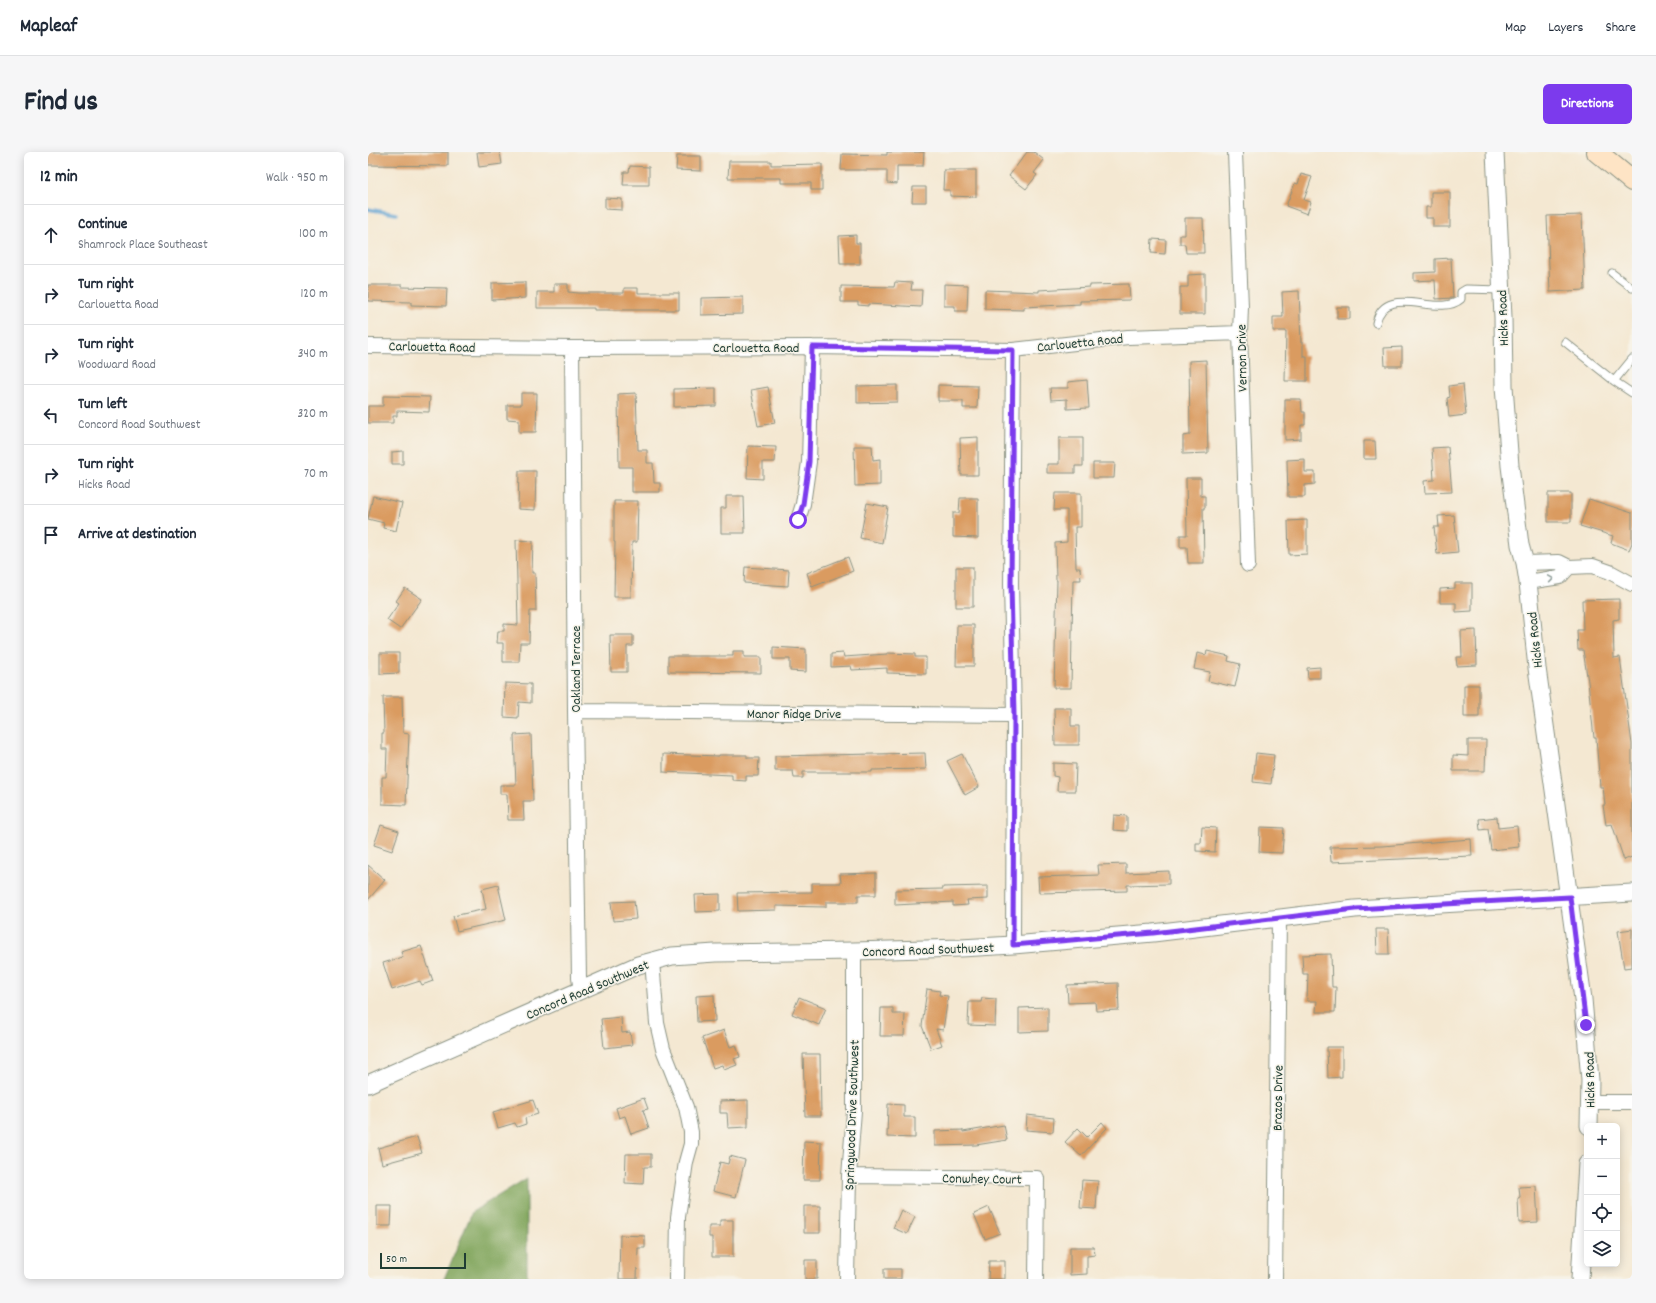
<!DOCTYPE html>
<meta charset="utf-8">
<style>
body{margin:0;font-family:Dekko,sans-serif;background:#f6f6f7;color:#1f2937}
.controls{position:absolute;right:12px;bottom:12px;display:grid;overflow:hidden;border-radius:6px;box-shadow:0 2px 10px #0003}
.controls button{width:36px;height:36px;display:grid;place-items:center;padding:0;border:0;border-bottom:1px solid #e0e1e3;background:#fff;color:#1f2937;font:20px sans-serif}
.scale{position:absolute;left:12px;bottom:10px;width:86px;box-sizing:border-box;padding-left:4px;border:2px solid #1f3d34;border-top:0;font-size:11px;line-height:14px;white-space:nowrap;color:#1f3d34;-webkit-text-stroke:3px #f7f3e8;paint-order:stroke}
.stop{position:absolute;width:12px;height:12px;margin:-9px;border:3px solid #7c3aed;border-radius:50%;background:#fff}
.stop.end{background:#7c3aed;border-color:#fff;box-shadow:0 1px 4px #0008}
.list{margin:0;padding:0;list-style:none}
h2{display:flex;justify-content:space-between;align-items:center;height:52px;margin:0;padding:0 16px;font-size:17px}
h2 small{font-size:13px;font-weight:400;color:#747a83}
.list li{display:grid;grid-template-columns:26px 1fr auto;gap:12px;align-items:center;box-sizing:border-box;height:60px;padding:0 16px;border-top:1px solid #e0e1e3}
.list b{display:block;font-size:15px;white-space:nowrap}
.list p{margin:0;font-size:13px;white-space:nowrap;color:#747a83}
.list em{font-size:13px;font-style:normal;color:#747a83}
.icon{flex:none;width:22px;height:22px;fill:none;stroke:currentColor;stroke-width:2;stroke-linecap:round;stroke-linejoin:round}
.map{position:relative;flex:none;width:1264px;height:1127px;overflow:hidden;border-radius:6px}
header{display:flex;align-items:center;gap:24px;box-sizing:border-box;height:56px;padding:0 20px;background:#fff;border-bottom:1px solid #e0e1e3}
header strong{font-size:19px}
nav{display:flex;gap:22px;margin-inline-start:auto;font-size:14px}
.intro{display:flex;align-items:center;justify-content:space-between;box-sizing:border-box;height:96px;padding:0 24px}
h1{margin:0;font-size:28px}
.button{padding:10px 18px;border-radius:6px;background:#7c3aed;color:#fff;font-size:14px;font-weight:700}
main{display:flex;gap:24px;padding:0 24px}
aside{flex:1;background:#fff;border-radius:6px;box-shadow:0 2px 10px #0003}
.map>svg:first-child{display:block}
.forest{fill:#80a55b;stroke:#507148}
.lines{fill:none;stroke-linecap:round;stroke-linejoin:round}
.stream{stroke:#5ca1d1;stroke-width:3.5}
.building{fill:#da9b61}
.service-casing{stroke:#8a9283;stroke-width:9}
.minor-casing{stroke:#8a9283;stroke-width:16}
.tertiary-casing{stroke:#8a9283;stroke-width:19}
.secondary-casing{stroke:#8a9283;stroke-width:22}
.service{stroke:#fff;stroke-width:7}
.minor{stroke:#fff;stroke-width:14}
.tertiary{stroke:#fff;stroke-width:17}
.secondary{stroke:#fee4c5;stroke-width:20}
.oneway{stroke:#8f9e9a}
.route{stroke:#7c3aed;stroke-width:5}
.labels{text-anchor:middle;stroke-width:3;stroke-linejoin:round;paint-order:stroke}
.street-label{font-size:14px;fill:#1f3d34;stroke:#f7f3e8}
</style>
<header>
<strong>Mapleaf</strong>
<nav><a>Map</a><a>Layers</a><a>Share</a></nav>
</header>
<div class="intro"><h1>Find us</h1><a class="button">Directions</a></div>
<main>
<aside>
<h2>12 min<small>Walk · 950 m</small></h2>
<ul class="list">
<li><svg class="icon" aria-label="ahead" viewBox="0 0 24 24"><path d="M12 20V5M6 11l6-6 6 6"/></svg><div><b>Continue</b><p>Shamrock Place Southeast</p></div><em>100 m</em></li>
<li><svg class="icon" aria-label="right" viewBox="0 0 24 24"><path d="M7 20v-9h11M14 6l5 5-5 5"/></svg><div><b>Turn right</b><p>Carlouetta Road</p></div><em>120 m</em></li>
<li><svg class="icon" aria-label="right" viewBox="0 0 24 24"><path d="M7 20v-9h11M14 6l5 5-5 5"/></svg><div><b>Turn right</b><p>Woodward Road</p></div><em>340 m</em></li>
<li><svg class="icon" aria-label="left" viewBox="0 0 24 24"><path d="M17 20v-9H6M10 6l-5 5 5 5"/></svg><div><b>Turn left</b><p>Concord Road Southwest</p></div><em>320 m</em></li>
<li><svg class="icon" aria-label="right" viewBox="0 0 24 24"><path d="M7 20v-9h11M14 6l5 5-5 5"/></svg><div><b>Turn right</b><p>Hicks Road</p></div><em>70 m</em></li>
<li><svg class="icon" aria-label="arrive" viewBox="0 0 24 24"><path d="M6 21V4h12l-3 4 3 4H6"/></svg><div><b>Arrive at destination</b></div></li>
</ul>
</aside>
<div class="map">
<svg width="1264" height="1127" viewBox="0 0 1264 1127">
<rect width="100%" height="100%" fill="#f7f3e8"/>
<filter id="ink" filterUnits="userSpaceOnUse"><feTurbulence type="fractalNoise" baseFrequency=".025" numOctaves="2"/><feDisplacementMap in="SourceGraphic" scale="8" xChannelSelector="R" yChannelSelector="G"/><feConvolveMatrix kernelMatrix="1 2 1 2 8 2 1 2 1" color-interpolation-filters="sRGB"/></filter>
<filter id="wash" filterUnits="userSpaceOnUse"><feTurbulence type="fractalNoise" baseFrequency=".012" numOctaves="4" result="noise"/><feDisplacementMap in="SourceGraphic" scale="16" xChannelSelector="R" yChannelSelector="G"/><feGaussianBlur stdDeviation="0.9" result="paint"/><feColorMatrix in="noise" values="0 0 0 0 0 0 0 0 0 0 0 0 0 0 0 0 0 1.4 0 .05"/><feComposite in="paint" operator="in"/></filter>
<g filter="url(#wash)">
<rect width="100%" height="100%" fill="#f4e8d2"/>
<path class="forest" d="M159,1026V1127H76L104,1060Z"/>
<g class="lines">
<path class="stream" d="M0,57L28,62"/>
</g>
<g id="blocks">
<path class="building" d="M0,0H80V14L0,13Z
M109,0H132L134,12L111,15Z
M519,0H556L555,14H529V32L519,31V18H473L474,2L519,3Z
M659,0H666L676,8L666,21L669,23L658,37L641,24Z
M309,4H333V19L308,18Z
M361,9H403V13L454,12V38H443V31H413V26H360Z
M262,14L281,15V33H255L256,20H261Z
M576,18H608V45L582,44V38H575Z
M933,22L944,25L936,48L943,50L939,62L918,54L927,31L930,32Z
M545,35H558V50H544Z
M1063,40H1082V75H1065V66H1058V55H1063Z
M237,46L254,47V58L237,57Z
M1214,63L1217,138L1182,140L1179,64Z
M817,66H835L836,101H818L817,92H812V83H817Z
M488,83V91H492V112H472L471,84Z
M784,87L798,88L797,102L783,101Z
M1083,106L1085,146L1068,147L1067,128L1046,129V121L1067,120V107Z
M837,122V162H812V135H820V123Z
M157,130V146L124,148V131Z
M527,130L544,131L543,138H554L553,155L500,152V154L490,153V150H473V134L526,135Z
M186,132H200V140L211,141H256V136H270V141H311V158H226V156H169V140H186Z
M576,132L600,133L599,159H587V154H576Z
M761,132L762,148L712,149V152L656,155V158L617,157V138L671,140V138L722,135V133Z
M0,133H34V135L79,136L78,154L43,153V150L0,149Z
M931,139L933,191H935V204H939V229H917L918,179H905V165H915L914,140Z
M375,145V162L333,163V146Z
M969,155H982V167H969Z
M1034,195V214H1017L1016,196Z
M838,208L840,301L815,302V284L822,283L821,209Z
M719,228L721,256L699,257V247L683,248L682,236H700V230Z
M1095,232L1098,263L1081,265L1079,246L1082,245L1081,234Z
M529,233V250L489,251V234Z
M570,233L610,234L609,256H595V249H570Z
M400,235L407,271L390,274L383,238Z
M348,236V254L306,255V237Z
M153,241H169L168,280H151V268L139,267V253H153Z
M268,241L270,298H279V311H285L286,331H292V340H264V315H251L250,242Z
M15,244L62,245L61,260L29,259V264H25V271H0V254H15Z
M917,247H933L934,260H937V273H933V287L917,288Z
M610,285V323H593L592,286Z
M691,286H715V314H707V321H679V312H691Z
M996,289H1007L1008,307H996Z
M380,294L408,295L407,310H395V327L379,326Z
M486,294H504L505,308L512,307V333L487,334Z
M1080,295L1084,340L1057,341L1056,329L1066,328L1064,296Z
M35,299V312H24V300Z
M937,307V320H947V332L937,333V345H920L919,308Z
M725,311H747L746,326H725Z
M151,319H168L167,358L150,357Z
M818,326H833V344H837V356H835L836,411H820L819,395H812V383H819Z
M687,341H713V375H707L708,416H712L713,428H705L703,536H686L689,428H688L687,391L699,390V358H686Z
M1180,341H1203V370H1180Z
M5,344L34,351L28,379L15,376L16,371L0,367Z
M358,344H376L377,381H353V356H358Z
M592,346H610V386L585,385V361H591Z
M1221,347L1264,361V391L1261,398L1243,391L1245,384L1212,374Z
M246,349H270L269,390H264L263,445H246L247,390H246Z
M499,351L520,355L514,391L492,386Z
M1086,363L1090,400L1069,402L1066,375H1071L1070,364Z
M939,368V402L921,403L920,369Z
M148,388L165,389L164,421H167L168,459H162L161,491H152L151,510H135V491H129L130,479H136V472L150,473Z
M480,405L485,419L444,435L439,421Z
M377,415L421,418L420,434L376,431Z
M588,415H605V455H588Z
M1087,431H1104V459L1088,460V451H1072V437L1087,436Z
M37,436L54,447L32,477L19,468L31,451L28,449Z
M1251,447V467L1245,468L1246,506L1252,505L1264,592V705L1256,708L1244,672L1238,673L1235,653H1237L1235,635H1232L1228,586H1226L1220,530L1215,498H1210L1209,478H1215L1214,448Z
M589,473H606V514H588Z
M1108,478L1109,513L1089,514L1088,505H1094L1093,479Z
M242,483H265V494H259V520H243Z
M405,495L438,497V520L422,519V507H405Z
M365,499H376V505H393V521L300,520V504H365Z
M839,499L861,504L860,509L872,512L867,535L840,529L842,520L826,517L829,501L838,503Z
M12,501H31V521L12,522Z
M475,501L476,505L519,502V501L547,502V505H558V522L519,521V516L484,518L483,514L463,515V502Z
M952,515V526H940L939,516Z
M137,531L163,532V551L151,550L150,566L136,565Z
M1096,533H1111V565H1096Z
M15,545H34L35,581L41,582L38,653L14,652V625H18L19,597H14V581H16Z
M686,556H703V574H711V593H687Z
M163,582L165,649H155L156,668H140L139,642H132V633H148L146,583Z
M1100,588H1118L1117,619H1085V603L1100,604Z
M557,601L558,617L504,618V620H435V626H426L425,619H407V604Z
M888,601L906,603L903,632L885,630Z
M295,602L351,604V603H379V606H391L390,624H378V629L364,628V623L295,620Z
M594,602L611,635L597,643L579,609Z
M685,611L708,612L707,639H689L690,625L685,624Z
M746,663L759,664V679L745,678Z
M1129,665L1130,676L1149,674L1151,695L1123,698L1120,677L1112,678L1111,667Z
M13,673L31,679L24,699L6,693Z
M834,675L848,676L847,700L828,699V691H833Z
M892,675L916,676L914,701L891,700Z
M1103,687L1104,704L963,710L962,695L1014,694Z
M758,712V721L801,719V732L759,733V739L671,741L670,725L731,723L730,713Z
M0,713L17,728L0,748Z
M508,721V743H490V750H458V755L408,754V758L370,759L369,741L444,740V731H473L472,722Z
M130,733L138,768L89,779L85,764L118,757L114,737Z
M620,734V747L599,748L600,753L585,754V750L527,753V738L575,737V735Z
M352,742V759L328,760L327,743Z
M266,749L268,767L245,769L243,750Z
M1008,777H1020L1021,802H1009Z
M1264,777V815L1256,816L1250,779Z
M53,794L65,829L54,833L52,829L24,838L15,811L35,805L33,800Z
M963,802L964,835H968L967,860H948L949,849H939L940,822H935L934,803Z
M750,831L751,858L728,859L727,850L700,851L699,833Z
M559,837L572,839L571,843L580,844L575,878L568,877L574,893L563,897L554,874Z
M346,843L347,869L329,870L328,844Z
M431,845L458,856L451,873L424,862Z
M614,846L628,847L627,874L600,873L601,850H613Z
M680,855V879L651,880V856Z
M513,856H525V862H537L536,884H512Z
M253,865L254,881L262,880L264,893L236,896L233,867Z
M356,878L362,895L368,893L372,905L366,907L369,913L356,918L354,913L345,916L334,886Z
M959,895H974V925L960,926Z
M435,902H452L453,964H437Z
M276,946L280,957L275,958L281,976L263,982L257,964L251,966L248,956Z
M165,948L170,962L157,966L158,972L149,975L147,971L130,976L125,960Z
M380,948V975L360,976L359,961H352V949Z
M520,952L536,953V965H547V986L519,985Z
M659,963L686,966L685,980L658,978Z
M734,970L739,976L713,1004L697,990L710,976L719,985Z
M636,973L639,988L608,993L567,994V979L595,978V980Z
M49,985L54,1001L14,1012L10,996Z
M436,989L453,990L452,1028H435Z
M258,1002H283V1015H276L275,1032L257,1031Z
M362,1004L377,1008L368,1045L345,1039L352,1010L360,1012Z
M714,1028L730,1029L728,1057L712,1056Z
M1168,1034L1170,1070L1151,1071L1150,1046L1152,1045L1151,1035Z
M9,1054H24L23,1074H9Z
M436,1054H452V1081H436Z
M621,1055L632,1081L617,1087L606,1062Z
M533,1058L547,1065L539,1082L525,1076Z
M352,1068H365V1105H344V1085H341V1074H352Z
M252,1083L277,1084V1096H270L269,1127H251Z
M702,1095H726L727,1103L719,1104V1122L702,1123Z
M437,1108H449V1127H437Z
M621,1109H637V1127H620Z
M516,1117H533V1127H516Z"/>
</g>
</g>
<g filter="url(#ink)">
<use href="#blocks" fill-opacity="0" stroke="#8a9283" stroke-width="1"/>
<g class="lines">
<g class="service-casing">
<path id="service" d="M1244,121L1264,136
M1008,171C1017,129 1070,167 1093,147V140L1098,137L1133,138
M1197,190L1246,229L1264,241
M1246,229L1264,207"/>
</g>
<g class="minor-casing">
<path id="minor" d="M867,0L873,155L872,181L880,413
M0,194L204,196L444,195L645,198L760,185L872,181
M204,196L207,559L211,826L213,838
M430,368L435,352L441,310L444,195
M1157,411L1191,410L1201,415L1225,414L1242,420L1264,432
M1160,430L1192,425L1201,415
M207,559L646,563
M645,793L646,563L643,433L645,198
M284,809L289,871L295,897L318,955L323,980V992L318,1010L310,1065L309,1127
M1222,950H1264
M481,1024L669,1026L668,1127
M479,1127L481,1024L486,959V799
M907,1127L911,766"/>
</g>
<g class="tertiary-casing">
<path id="tertiary" d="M1127,0L1135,165L1136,234L1142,314L1152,393L1157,411L1160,430L1169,516L1215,847L1222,928L1221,974
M0,932L270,813L304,804L347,801L486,799L593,796L645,793L785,781L987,757L1264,741
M1212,1127L1219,1012"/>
</g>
<g class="secondary-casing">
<path id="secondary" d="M1229,0L1264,29"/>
</g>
<use href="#service" class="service"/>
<use href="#minor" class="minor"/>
<use href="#tertiary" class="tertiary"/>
<use href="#secondary" class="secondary"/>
</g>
<defs><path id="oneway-chevron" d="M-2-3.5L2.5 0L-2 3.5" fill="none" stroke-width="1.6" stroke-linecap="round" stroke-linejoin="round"/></defs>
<use class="oneway" href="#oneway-chevron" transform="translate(1183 427) rotate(-9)"/>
</g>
<g class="lines" filter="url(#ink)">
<path class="route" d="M430,368L435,352L441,310L444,195L645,198L643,433L646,563L645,793L785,781L987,757L1202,745L1218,873"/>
</g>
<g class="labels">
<g class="street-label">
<text transform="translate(1134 166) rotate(-92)" y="5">Hicks Road</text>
<text transform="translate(712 190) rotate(-6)" y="5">Carlouetta Road</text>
<text transform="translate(64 194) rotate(1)" y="5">Carlouetta Road</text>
<text x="388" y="200">Carlouetta Road</text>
<text transform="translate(873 206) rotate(-91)" y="5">Vernon Drive</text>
<text transform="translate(1166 488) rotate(-96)" y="5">Hicks Road</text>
<text transform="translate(207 517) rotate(-90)" y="5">Oakland Terrace</text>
<text x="426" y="566">Manor Ridge Drive</text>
<text transform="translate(560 797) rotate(-2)" y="5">Concord Road Southwest</text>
<text transform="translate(219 837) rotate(-23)" y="5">Concord Road Southwest</text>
<text transform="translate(1221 928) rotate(-91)" y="5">Hicks Road</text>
<text transform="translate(909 946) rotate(-89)" y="5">Brazos Drive</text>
<text transform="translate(483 963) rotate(-88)" y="5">Springwood Drive Southwest</text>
<text transform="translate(614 1026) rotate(1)" y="5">Conwhey Court</text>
</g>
</g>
</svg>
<div class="controls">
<button>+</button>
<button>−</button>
<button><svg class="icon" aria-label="locate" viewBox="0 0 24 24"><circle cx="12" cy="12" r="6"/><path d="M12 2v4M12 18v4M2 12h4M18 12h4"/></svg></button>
<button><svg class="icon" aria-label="layers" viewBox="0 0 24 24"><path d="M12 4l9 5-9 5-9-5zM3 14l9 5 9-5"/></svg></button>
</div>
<div class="scale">50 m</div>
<div class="stop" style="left:430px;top:368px"></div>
<div class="stop end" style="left:1218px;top:873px"></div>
</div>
</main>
